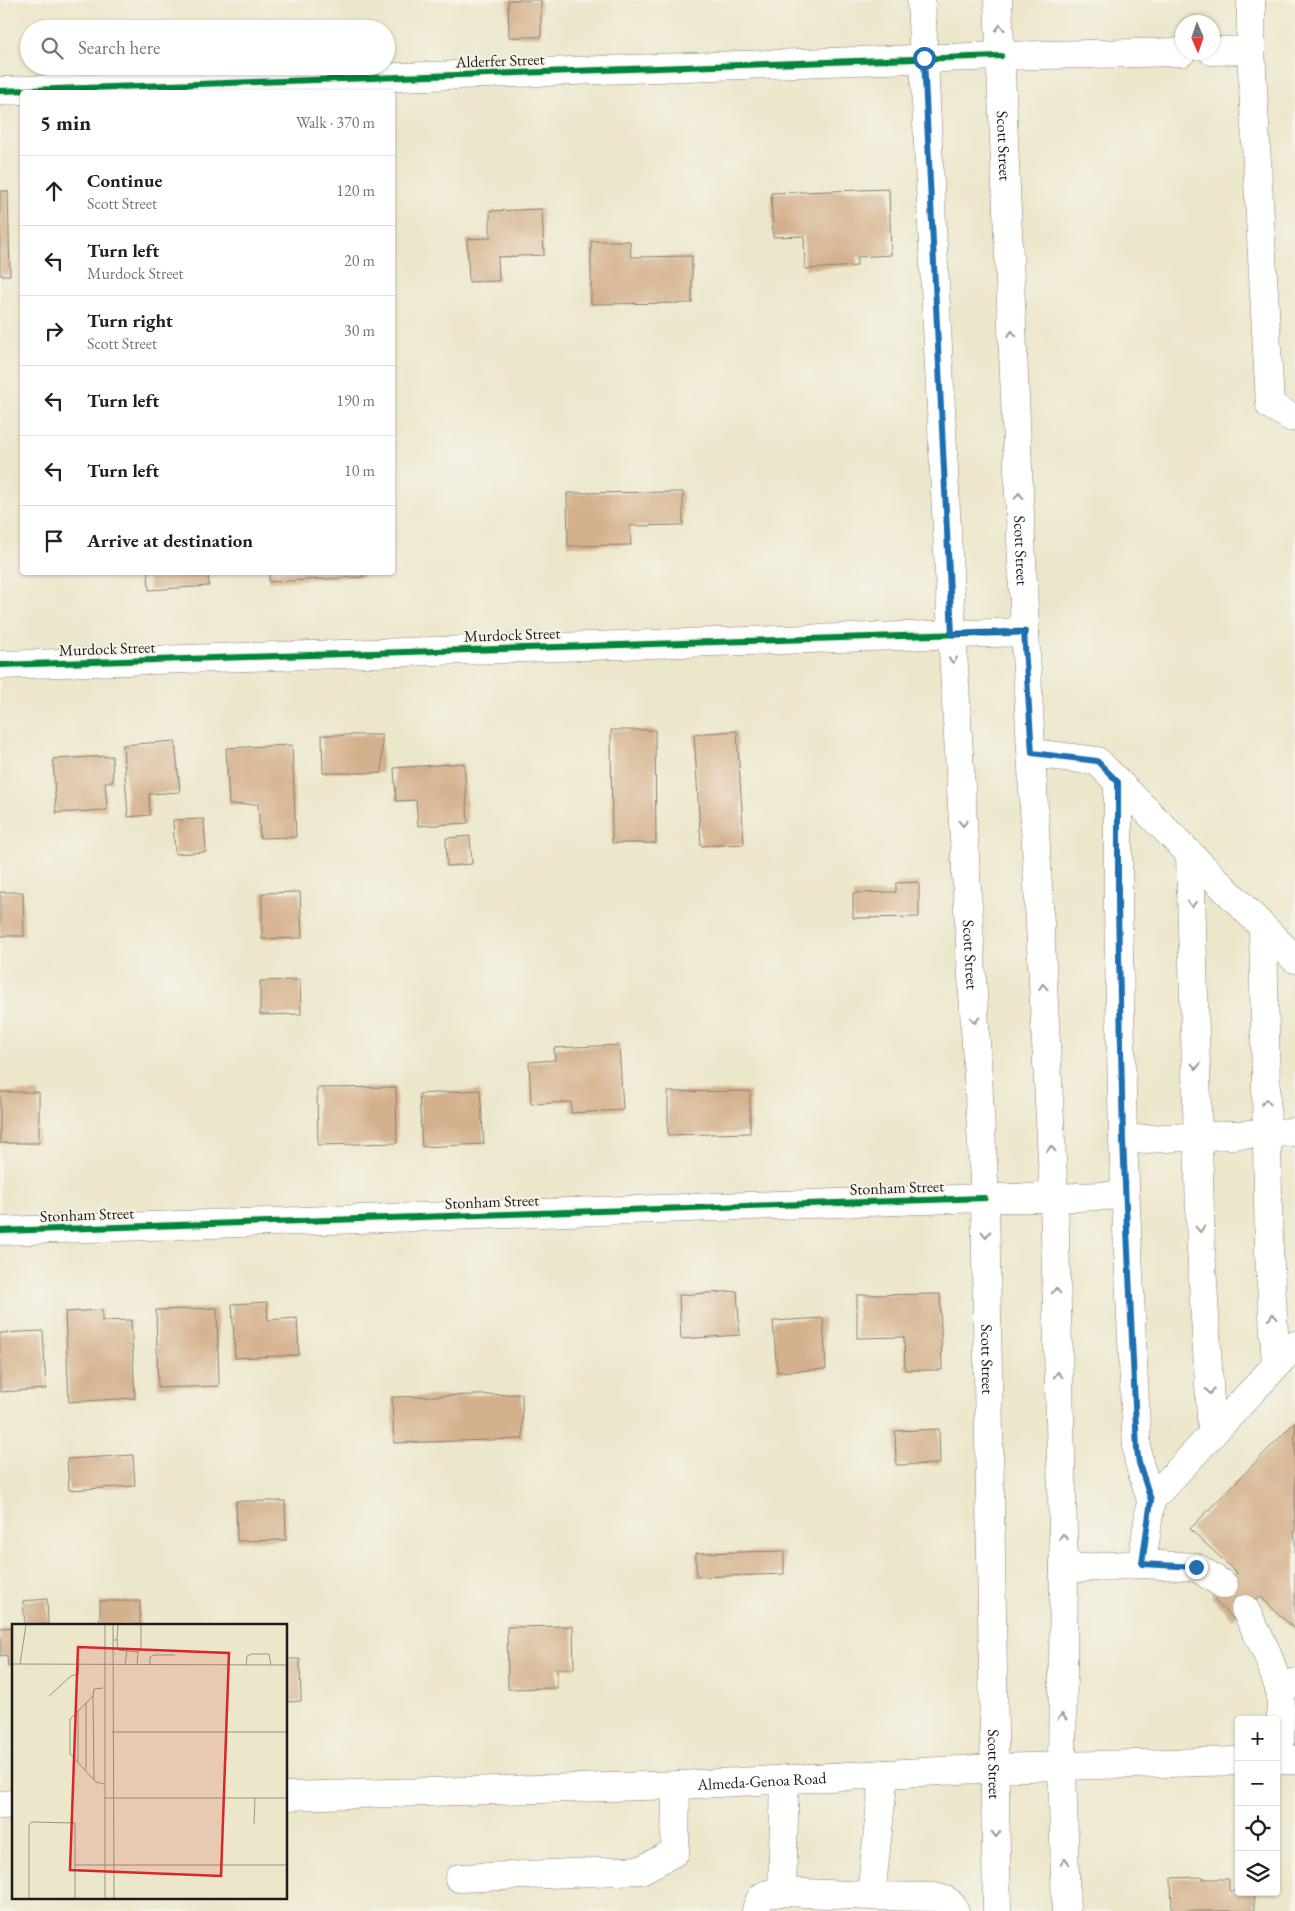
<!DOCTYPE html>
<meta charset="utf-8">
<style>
body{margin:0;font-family:"EB Garamond",serif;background:#f2f2f2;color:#202124}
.controls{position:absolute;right:15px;bottom:15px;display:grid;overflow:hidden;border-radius:5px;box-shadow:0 1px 4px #0004}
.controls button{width:45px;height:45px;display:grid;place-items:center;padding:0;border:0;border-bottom:1px solid #e0e0e0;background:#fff;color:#202124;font:25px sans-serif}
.compass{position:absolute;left:1175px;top:15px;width:45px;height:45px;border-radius:50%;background:#fff;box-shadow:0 1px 4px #0004;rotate:178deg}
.stop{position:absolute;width:15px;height:15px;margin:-11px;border:4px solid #1f6fb2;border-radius:50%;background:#fff}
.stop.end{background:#1f6fb2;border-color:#fff;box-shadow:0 1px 5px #0008}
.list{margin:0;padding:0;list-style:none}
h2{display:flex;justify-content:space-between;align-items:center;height:65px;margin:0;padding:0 20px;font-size:21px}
h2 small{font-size:16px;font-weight:400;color:#757577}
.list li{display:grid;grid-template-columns:32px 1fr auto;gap:15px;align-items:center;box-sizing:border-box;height:70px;padding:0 20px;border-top:1px solid #e0e0e0}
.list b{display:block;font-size:19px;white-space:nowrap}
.list p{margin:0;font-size:16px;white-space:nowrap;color:#757577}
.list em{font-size:16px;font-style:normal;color:#757577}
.icon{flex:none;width:28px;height:28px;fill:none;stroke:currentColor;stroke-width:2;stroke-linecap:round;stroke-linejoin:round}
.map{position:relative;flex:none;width:1295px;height:1911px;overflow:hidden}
.search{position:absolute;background:#fff;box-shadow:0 1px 4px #0004;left:20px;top:20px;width:375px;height:55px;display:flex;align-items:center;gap:12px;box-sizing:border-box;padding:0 18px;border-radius:28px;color:#757577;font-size:19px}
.panel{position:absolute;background:#fff;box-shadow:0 1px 4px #0004;left:20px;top:90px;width:375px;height:485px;border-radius:5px}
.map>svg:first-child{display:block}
.building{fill:#d4b18d}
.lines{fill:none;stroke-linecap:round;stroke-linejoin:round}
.minor-casing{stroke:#848174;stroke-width:29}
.major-casing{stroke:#848174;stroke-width:29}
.minor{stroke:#fff;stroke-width:28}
.major{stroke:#fff;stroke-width:28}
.cycleway-casing{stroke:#f7f3e8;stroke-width:9}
.cycleway{stroke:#00873e;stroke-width:6}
.oneway{stroke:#999}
.route{stroke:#1f6fb2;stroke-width:6}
.labels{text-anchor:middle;stroke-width:4;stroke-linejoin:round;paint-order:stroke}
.street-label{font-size:16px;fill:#1c1c1c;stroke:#f7f3e8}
.inset-road{fill:none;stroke:#999585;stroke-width:1}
.view{fill:#d62828;fill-opacity:0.15;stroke:#d62828;stroke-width:2.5}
.inset-edge{fill:none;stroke:#1c1c1c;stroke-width:2.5}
</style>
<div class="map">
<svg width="1295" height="1911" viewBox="0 0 1295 1911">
<rect width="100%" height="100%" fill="#f7f3e8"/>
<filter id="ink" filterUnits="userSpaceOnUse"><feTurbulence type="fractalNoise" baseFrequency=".02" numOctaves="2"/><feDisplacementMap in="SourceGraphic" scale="10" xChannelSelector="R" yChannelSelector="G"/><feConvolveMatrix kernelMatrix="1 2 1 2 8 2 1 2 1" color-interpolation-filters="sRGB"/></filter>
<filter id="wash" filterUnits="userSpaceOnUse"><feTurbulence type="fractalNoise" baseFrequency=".0096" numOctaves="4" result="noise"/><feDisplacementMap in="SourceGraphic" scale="20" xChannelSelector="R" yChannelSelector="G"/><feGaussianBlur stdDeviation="1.12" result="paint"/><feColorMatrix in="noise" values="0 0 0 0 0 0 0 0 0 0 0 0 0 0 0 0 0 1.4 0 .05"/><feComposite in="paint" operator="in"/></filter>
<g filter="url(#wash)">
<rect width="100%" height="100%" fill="#ece6cb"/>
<g id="blocks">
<path class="building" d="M508,0H541V37H509Z
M889,189L891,255L857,257V266L805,269L804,236L773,237L771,193Z
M0,191H8L10,275H0Z
M542,209L544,255L498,257L499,281L469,282L467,239L490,238V211Z
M591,241H630L631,257L692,256V303L591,304Z
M683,492V525L630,526L631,545L568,546L567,493Z
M148,572H208L209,586L149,590Z
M269,572H364V577L269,582Z
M611,730H655L656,843H612Z
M737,731L744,844L701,846L694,734Z
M322,735H382V773H323Z
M175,741L180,792L149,794L150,815L128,817L123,745Z
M292,745L296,837L260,838L258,804L229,805L226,748Z
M112,756L113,782H105L107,810L56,813L53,759Z
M464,763L468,823L418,826L416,800L396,801L394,768Z
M204,819L206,852L175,854L173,820Z
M470,836L472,864L447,866L446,838Z
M919,882V917L853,918V893L896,892V883Z
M0,892H23L24,936H0Z
M300,892L302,938L262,939V893Z
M300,980L301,1014L260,1015V981Z
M619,1045L623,1110L571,1113V1102L531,1104L529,1062L555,1060L554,1048Z
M396,1087L397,1143L318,1145L317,1088Z
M480,1090L484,1144L422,1147L419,1094Z
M750,1091V1133L668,1135V1092Z
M0,1092H39V1143H0Z
M737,1291L740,1335L681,1339L679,1295Z
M940,1294L942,1370H905L904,1337L857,1338V1295Z
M267,1302L268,1320L297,1318L299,1355L235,1358L232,1304Z
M217,1308L219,1386L158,1388L156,1310Z
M102,1310V1321L131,1320L135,1398L69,1402L65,1312Z
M823,1318L826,1369L777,1372L773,1321Z
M43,1331L46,1389L0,1392V1333Z
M522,1394L523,1439L394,1443L392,1397Z
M1295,1422V1630L1260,1596L1233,1619L1212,1597L1237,1573L1190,1529Z
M939,1429L940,1464L896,1465L895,1431Z
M133,1455L135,1486L69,1490L67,1459Z
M236,1501H285L286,1540L237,1541Z
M784,1551V1574L696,1577V1553Z
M47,1599L48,1625H25L23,1601Z
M100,1601H140V1625H100Z
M573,1626L574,1669H557V1688L508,1689L507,1627Z
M14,1627V1666H8L7,1655L0,1656V1628Z
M286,1659H300L301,1701L286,1702Z
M1203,1877V1879H1229V1891L1254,1892V1911H1172L1171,1878Z"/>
</g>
</g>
<g filter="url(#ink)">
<use href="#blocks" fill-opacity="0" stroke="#848174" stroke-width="1"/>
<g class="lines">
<g class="minor-casing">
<path id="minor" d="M1251,0V50L1270,405L1291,417H1295
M1212,51L1251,50
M0,91L1001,56L1182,52
M0,665L1025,632
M1032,753L1097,761L1295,959
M1118,782V907L1123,1140L1137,1450L1139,1463L1151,1500
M1190,855L1201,1249L1212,1434
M1263,927L1269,1251L1276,1365
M1123,1140L1295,1132
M1054,1198L1125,1195
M0,1231L985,1198
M1142,1564L1196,1567L1224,1585
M1064,1569L1142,1564L1151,1500L1295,1345
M1245,1609L1267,1653L1281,1694
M1280,1760L1281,1694L1286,1686L1293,1683
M785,1779L782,1892L871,1896L884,1774
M459,1878L641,1870L675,1852L676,1785
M871,1896L934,1897C945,1899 951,1901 955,1911
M756,1911C759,1893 766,1894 782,1892"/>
</g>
<g class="major-casing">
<g id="major">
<path id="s1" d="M921,0L952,634L985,1198L997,1911"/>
<path id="s2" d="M998,0L1025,632L1054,1198L1064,1569L1062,1766L1066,1911"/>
<path d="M985,1198H1054"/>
<path d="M1276,1760H1295"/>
<path id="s3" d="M286,1796L680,1785L996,1768L1239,1761"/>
<path d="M0,1805L14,1804"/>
</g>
</g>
<use href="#minor" class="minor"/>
<use href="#major" class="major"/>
<g class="cycleway-casing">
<path id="cycleway" d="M0,91L1001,56
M0,665L1025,632
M0,1231L985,1198"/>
</g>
<use href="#cycleway" class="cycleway"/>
</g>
<defs><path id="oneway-chevron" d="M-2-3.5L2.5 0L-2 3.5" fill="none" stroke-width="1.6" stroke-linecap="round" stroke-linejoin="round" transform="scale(1.25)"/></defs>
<g class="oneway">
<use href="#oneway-chevron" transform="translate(1000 28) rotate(-93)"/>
<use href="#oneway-chevron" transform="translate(1012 334) rotate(-92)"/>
<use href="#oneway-chevron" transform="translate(1019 496) rotate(-92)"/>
<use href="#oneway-chevron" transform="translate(953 660) rotate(87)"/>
<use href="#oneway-chevron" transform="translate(963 823) rotate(87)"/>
<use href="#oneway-chevron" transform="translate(1192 904) rotate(88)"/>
<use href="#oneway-chevron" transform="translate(1043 987) rotate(-93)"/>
<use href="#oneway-chevron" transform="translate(975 1020) rotate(87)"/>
<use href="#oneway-chevron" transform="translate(1196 1066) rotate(89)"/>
<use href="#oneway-chevron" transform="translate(1266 1102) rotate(-91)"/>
<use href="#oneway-chevron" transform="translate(1051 1149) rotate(-93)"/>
<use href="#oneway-chevron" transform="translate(1200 1229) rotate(88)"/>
<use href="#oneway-chevron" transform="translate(986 1234) rotate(89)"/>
<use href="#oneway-chevron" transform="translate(1056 1291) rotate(-91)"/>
<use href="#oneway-chevron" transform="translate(1273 1317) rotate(-94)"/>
<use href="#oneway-chevron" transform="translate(1058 1375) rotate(-92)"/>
<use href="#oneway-chevron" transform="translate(1210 1391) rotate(86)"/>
<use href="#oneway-chevron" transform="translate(1063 1537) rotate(-92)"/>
<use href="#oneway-chevron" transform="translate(1062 1717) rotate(-89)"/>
<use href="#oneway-chevron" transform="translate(996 1834) rotate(89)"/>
<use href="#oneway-chevron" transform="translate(1065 1862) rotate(-92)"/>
</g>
</g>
<g class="lines" filter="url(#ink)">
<path class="route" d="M924,58L952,634L1024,632L1032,753L1097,761L1118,782V907L1123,1140L1137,1450L1139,1463L1151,1500L1142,1564L1196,1567"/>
</g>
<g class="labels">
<g class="street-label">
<text transform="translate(500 60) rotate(-2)" y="6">Alderfer Street</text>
<text dy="6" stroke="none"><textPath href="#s2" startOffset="146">Scott Street</textPath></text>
<text dy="6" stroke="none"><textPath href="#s2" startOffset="551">Scott Street</textPath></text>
<text transform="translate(512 634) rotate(-2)" y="6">Murdock Street</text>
<text transform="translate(107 648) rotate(-2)" y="6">Murdock Street</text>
<text dy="6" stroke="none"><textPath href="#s1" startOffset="956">Scott Street</textPath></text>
<text transform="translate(897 1187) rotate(-2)" y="6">Stonham Street</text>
<text transform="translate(492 1201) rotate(-2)" y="6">Stonham Street</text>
<text transform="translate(87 1214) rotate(-2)" y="6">Stonham Street</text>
<text dy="6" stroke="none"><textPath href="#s1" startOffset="1361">Scott Street</textPath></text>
<text dy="6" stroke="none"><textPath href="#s1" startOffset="1766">Scott Street</textPath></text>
<text dy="6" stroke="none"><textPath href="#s3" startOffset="476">Almeda-Genoa Road</textPath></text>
</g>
</g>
<g transform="translate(12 1624)">
<rect width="275" height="275" fill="#ece6cb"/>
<path class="inset-road" d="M93,1V274M101,1L102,274M101,16H105L106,26L115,27M105,16L106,1M126,28L129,24V1M0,40L275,41M8,40L14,1M113,41L115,27L126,28L125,41M138,41V33L142,31H163M234,41L235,32L240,30H257L259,41M91,64L82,65L81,72L58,95V130L84,158L92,160M37,72L59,52L66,50L67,41M81,72L82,156M74,79V146M100,108H275M66,138V87M92,174H275M242,200L243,174M63,241H275M17,274V201L20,198L63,199V274"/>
<path class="view" d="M66,23L217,29L209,252L58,246Z"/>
<rect width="275" height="275" class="inset-edge"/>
</g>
</svg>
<div class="controls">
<button>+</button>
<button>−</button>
<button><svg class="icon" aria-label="locate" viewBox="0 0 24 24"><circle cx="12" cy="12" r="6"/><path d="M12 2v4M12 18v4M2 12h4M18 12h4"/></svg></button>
<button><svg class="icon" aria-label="layers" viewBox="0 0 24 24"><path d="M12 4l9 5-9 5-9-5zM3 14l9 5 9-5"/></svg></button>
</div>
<svg class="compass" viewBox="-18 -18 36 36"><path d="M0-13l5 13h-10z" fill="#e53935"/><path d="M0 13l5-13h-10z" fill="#757577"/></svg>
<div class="stop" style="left:924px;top:58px"></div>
<div class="stop end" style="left:1196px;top:1567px"></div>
<div class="search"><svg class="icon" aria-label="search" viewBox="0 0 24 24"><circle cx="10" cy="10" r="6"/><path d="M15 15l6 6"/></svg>Search here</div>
<section class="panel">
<h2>5 min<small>Walk · 370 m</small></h2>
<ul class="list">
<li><svg class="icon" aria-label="ahead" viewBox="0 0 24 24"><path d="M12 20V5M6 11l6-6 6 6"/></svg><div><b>Continue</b><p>Scott Street</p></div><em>120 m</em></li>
<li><svg class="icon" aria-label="left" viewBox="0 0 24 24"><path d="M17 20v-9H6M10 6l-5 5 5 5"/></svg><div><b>Turn left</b><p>Murdock Street</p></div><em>20 m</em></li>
<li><svg class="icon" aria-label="right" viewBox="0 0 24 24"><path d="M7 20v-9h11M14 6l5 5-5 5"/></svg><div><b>Turn right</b><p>Scott Street</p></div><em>30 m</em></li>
<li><svg class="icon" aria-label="left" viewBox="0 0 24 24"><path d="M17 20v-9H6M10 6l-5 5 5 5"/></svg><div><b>Turn left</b></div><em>190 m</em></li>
<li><svg class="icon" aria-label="left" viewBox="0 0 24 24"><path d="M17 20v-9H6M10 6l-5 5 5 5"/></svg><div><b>Turn left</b></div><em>10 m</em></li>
<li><svg class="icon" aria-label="arrive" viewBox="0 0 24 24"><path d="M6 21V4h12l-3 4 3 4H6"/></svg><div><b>Arrive at destination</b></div></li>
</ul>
</section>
</div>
